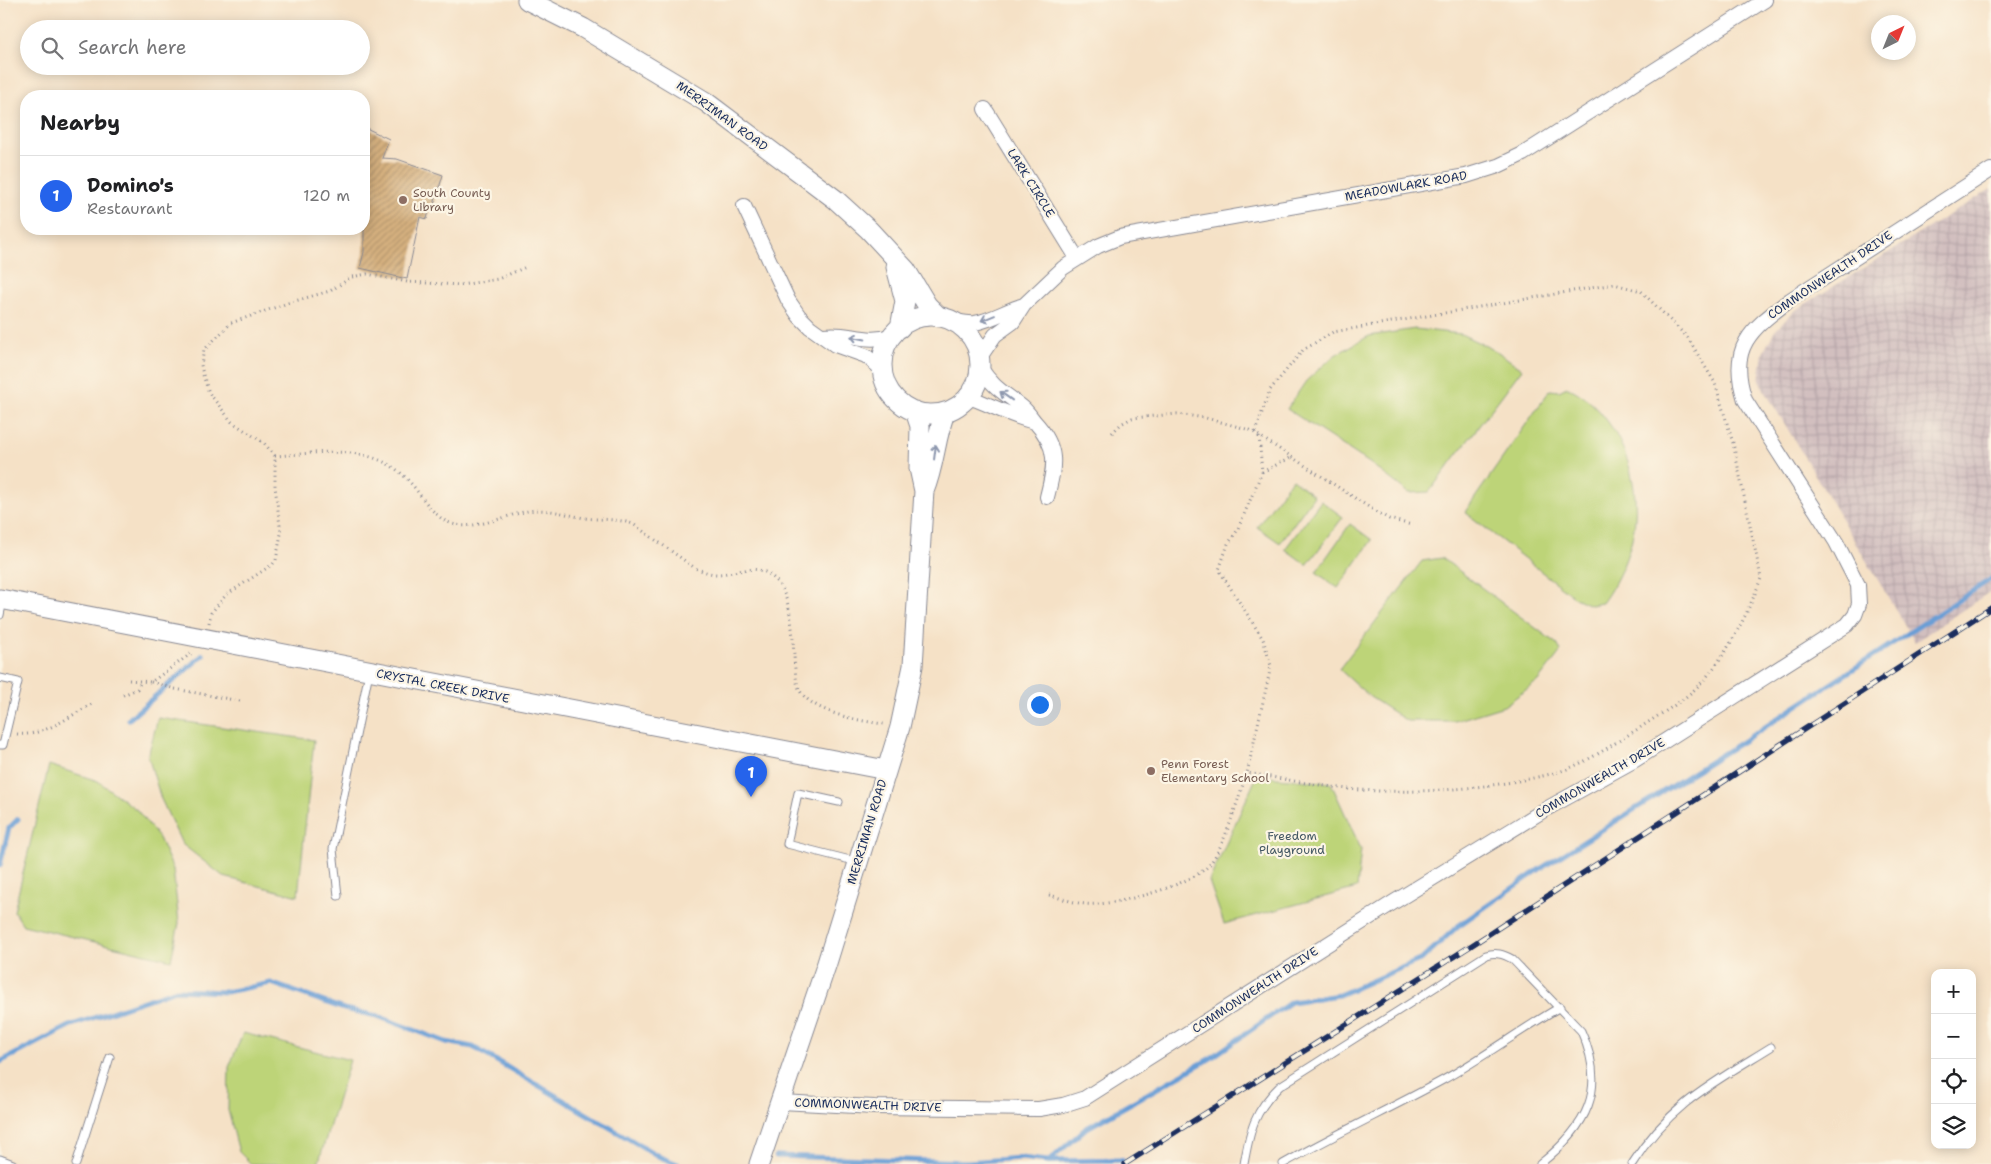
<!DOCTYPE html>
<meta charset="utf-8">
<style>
body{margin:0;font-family:"Shantell Sans",sans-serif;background:#f2f2f2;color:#202124}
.controls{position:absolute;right:15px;bottom:15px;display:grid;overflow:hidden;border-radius:10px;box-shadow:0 2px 12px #0003}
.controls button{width:45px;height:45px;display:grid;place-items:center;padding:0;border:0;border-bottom:1px solid #e0e0e0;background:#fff;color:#202124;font:25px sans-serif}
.compass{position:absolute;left:1871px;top:15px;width:45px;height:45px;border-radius:50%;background:#fff;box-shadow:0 2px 12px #0003;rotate:43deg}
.you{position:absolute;left:1039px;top:704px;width:18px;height:18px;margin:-12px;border:4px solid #fff;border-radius:50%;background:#1a73e8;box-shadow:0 0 0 8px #1a73e833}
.badge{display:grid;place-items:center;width:32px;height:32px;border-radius:50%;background:#2563eb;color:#fff;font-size:16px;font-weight:700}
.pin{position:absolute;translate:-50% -41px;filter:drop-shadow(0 1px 2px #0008)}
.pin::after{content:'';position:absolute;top:26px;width:18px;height:15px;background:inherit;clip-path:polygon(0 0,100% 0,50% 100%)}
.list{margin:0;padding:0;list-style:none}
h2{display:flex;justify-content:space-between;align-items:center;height:65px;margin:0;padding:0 20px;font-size:21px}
h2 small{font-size:16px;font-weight:400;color:#757577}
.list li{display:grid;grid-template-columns:32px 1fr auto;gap:15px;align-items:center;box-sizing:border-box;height:80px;padding:0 20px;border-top:1px solid #e0e0e0}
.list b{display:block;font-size:19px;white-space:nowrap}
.list p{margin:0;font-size:16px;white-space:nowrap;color:#757577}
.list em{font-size:16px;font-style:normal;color:#757577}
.icon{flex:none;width:28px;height:28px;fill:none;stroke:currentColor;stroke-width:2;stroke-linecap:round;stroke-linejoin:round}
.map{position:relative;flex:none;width:1991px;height:1164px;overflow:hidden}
.search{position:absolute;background:#fff;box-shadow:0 2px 12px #0003;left:20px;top:20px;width:350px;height:55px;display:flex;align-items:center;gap:12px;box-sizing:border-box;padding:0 18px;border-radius:28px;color:#757577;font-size:19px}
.panel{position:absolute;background:#fff;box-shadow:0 2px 12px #0003;left:20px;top:90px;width:350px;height:145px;border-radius:20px}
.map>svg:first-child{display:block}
.industrial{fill:url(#industrial-grid)}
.green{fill:#bdd478;stroke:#6c826b}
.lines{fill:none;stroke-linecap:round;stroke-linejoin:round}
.stream{stroke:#699ed6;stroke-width:5}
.building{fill:url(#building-hatch)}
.lane-casing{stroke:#888892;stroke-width:9}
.street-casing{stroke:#888892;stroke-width:16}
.secondary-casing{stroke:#888892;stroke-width:21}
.path{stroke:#888892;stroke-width:3;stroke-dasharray:1 4;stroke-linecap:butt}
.lane{stroke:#fff;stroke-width:7}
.street{stroke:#fff;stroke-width:14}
.secondary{stroke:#fff;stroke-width:19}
.rail-casing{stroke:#1b2f5e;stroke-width:5.5}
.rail{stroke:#fcf5e5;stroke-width:4;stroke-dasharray:11;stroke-linecap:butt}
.oneway{stroke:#8d97ae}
.education-dot{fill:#8d6e63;stroke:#fcf5e5;stroke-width:2}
.labels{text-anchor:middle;stroke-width:4.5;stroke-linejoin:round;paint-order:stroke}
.street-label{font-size:12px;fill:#1b2f5e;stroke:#fcf5e5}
.education-label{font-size:12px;fill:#785e54;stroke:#fcf5e5;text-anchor:start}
.park-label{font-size:12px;fill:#445864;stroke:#fcf5e5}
</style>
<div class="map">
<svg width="1991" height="1164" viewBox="0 0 1991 1164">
<defs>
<pattern id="industrial-grid" width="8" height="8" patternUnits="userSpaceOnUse" patternTransform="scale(1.25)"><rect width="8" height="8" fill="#d2bfbf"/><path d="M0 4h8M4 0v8" fill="none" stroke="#b4a4a7"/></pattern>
<pattern id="building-hatch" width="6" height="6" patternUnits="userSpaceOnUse" patternTransform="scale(1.25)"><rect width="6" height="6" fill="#d6b17f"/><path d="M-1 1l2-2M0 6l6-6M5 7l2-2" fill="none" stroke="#ad906b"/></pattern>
</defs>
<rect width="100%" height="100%" fill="#fcf5e5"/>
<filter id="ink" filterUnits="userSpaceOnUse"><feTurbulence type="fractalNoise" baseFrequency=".02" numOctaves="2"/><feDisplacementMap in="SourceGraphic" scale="10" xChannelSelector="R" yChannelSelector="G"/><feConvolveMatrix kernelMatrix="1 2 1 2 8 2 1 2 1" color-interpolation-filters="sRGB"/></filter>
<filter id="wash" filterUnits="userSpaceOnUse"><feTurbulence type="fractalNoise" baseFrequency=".0096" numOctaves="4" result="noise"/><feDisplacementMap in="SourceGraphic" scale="20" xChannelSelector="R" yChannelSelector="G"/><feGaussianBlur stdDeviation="1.12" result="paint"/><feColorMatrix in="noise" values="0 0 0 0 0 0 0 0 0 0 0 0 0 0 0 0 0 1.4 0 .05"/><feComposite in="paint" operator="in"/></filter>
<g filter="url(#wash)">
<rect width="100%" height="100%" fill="#f5e1c6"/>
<path class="industrial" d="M1991,189V591L1915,642L1759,381L1763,353L1774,332L1794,311Z"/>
<path class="green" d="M1415,329L1461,334L1498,352L1522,369L1429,492L1409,493L1371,464L1287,409L1306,381L1335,355L1369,336Z
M1567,387C1614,408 1639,470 1635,519C1633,548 1619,580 1602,603L1590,605L1575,598L1465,512L1550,390L1559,391Z
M1292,479L1314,496L1280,543L1257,527Z
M1321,501L1343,517L1307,565L1285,549Z
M1350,524L1372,540L1338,588L1316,572Z
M1442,558L1557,644L1561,651L1538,681L1504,706L1455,721H1407L1370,697L1339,669L1422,561Z
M158,718L314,740L298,896L224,877L182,844L161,799L148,756Z
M49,765L98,781L137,810L159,838L173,869L179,923L171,960L23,925L14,911Z
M1257,776L1331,783L1361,849L1357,888L1224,924L1209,881Z
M243,1033L350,1060L318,1164H251L239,1152L228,1110L229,1067Z"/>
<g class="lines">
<path class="stream" d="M129,719L203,655
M0,865L9,828L18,819
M0,1062L69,1026L176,990L226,992L271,983L344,1009L377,1016L446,1042L473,1047L660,1157L678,1164
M776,1156L968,1162L1020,1158L1049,1161L1122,1160
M1049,1161L1085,1129L1211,1058L1291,1002L1339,995L1422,959L1458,926L1540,869L1748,738L1991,579"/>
</g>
<g id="blocks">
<path class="building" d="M364,127L389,139L382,158L397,159L443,175L433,208L430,207L427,219L420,217L407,279L360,268L364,252Z"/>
</g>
</g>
<g filter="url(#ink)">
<use href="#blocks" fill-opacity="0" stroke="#888892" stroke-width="1"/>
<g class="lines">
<g class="lane-casing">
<path id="lane" d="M0,615L3,600
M0,678L18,682L3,745H0
M839,802L798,793L787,844L858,862
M338,896L333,849L369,672
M0,1159L13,1164
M76,1164L110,1057
M1244,1164C1250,1130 1254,1111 1280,1086L1486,955C1496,952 1503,954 1512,959L1581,1031C1608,1089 1587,1127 1540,1164
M1283,1164C1335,1134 1390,1109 1443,1080C1483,1058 1520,1030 1560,1007
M1632,1164C1669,1105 1713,1083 1771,1047"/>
</g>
<g class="street-casing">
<path id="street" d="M985,109L1077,258
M744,206L788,300L799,316L810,327L835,345L866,356L883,370
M950,320C958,321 967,324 975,323C992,320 1007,310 1024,305
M824,335C849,331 866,345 893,335
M980,357L995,335L1013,322L1024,305L1063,268L1098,246L1120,237L1466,176L1498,166L1523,154L1765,0
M980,367C994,389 1004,392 1022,407C1027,411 1031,417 1035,422C1059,448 1055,465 1047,497
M969,397C991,405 1012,417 1035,422
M781,1102L874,1107L1039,1109L1063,1105L1085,1098L1394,902L1546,809L1635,760L1847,625L1855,615L1859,604L1858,585L1836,542L1745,400C1728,347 1750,330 1790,300L1991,170"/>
</g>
<g class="secondary-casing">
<path id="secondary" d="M527,0L583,28L706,102L835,199L869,230L906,270L927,305L939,317
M896,267L905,301L900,328
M882 365a49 49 0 1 1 98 0a49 49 0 1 1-98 0Z
M924,491C935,465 935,438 945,413
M0,599L886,770
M759,1164L827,963L900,727L913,666L924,491L919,468L920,426L915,411"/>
</g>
<path class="path" d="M1255,432L1270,390L1303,350L1333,332L1614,284L1641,291L1688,338L1715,383L1733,443L1761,578C1749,612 1725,659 1699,685C1683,702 1660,714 1641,727C1616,742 1586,764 1558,772C1497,789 1403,796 1340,788C1309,784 1278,778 1247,773L1271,666L1263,639L1219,570L1228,544L1237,531L1262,472L1259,435
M1112,433L1121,424L1132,418L1177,414L1206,418L1250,430L1375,511L1389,519L1412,525
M275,456C321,453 373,442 408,480C423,496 434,521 457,525C476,529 508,515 528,511C548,508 564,514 584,518C601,520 616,518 633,524L695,568C703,571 710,574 717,574C735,574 754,563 770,575C795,594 792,640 795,669C796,678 797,687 802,694C819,714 860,721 884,724
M1262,472L1292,457
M209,623L211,613L226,595L273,564L276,560L281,534L275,486V456L264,443L232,422L209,393L203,375L201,365L204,350L231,323L288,303L330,291L352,277L367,274L407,282L461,285L498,279L526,267
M129,680L151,682L192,653
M151,682L175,689L240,701
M123,695L137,689L141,682
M17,734C45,737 70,715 94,703
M1049,895C1061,898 1073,903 1086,904C1112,907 1194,885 1210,864C1227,841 1237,800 1247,773"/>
<use href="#lane" class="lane"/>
<use href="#street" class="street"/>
<use href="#secondary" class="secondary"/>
<g class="rail-casing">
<path id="rail" d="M1125,1164L1469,947L1991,608"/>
</g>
<use href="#rail" class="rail"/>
</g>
<defs><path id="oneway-shaft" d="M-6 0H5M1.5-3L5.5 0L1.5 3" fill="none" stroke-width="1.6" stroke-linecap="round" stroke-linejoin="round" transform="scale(1.25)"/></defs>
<g class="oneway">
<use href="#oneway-shaft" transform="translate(988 318) rotate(158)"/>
<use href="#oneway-shaft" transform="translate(858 338) rotate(-168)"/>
<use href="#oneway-shaft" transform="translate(1006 396) rotate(-144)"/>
<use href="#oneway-shaft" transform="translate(935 452) rotate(-83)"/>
</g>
</g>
<g class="education-dot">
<circle cx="403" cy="200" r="5"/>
<circle cx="1151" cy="771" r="5"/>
</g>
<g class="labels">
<g class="street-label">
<text transform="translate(722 116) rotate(36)" y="4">MERRIMAN ROAD</text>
<text transform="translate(1031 183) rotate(58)" y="4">LARK CIRCLE</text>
<text transform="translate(1406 186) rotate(-10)" y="4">MEADOWLARK ROAD</text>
<text transform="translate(1830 275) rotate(-34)" y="4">COMMONWEALTH DRIVE</text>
<text transform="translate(443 686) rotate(11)" y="4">CRYSTAL CREEK DRIVE</text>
<text transform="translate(1600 778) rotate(-30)" y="4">COMMONWEALTH DRIVE</text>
<text transform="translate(867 832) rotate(-73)" y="4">MERRIMAN ROAD</text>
<text transform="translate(1255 990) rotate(-33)" y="4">COMMONWEALTH DRIVE</text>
<text transform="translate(868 1105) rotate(2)" y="4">COMMONWEALTH DRIVE</text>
</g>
<g class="education-label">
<text x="413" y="197">South County<tspan x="413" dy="14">Library</tspan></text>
<text x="1161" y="768">Penn Forest<tspan x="1161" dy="14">Elementary School</tspan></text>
</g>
<g class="park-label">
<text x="1292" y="840">Freedom<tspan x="1292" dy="14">Playground</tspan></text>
</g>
</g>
</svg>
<div class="controls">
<button>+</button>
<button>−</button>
<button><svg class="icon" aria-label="locate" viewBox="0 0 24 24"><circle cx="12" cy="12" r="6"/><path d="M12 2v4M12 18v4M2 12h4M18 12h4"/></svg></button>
<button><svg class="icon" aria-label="layers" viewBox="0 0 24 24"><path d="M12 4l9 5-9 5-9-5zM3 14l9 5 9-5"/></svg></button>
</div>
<svg class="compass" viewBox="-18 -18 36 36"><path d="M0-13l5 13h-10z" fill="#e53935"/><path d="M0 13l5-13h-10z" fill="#757577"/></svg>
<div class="you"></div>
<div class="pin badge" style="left:751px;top:797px">1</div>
<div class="search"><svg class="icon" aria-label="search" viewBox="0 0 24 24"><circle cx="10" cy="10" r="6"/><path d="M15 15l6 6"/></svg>Search here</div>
<section class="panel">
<h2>Nearby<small></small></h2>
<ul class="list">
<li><span class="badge">1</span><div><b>Domino's</b><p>Restaurant</p></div><em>120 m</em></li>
</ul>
</section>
</div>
